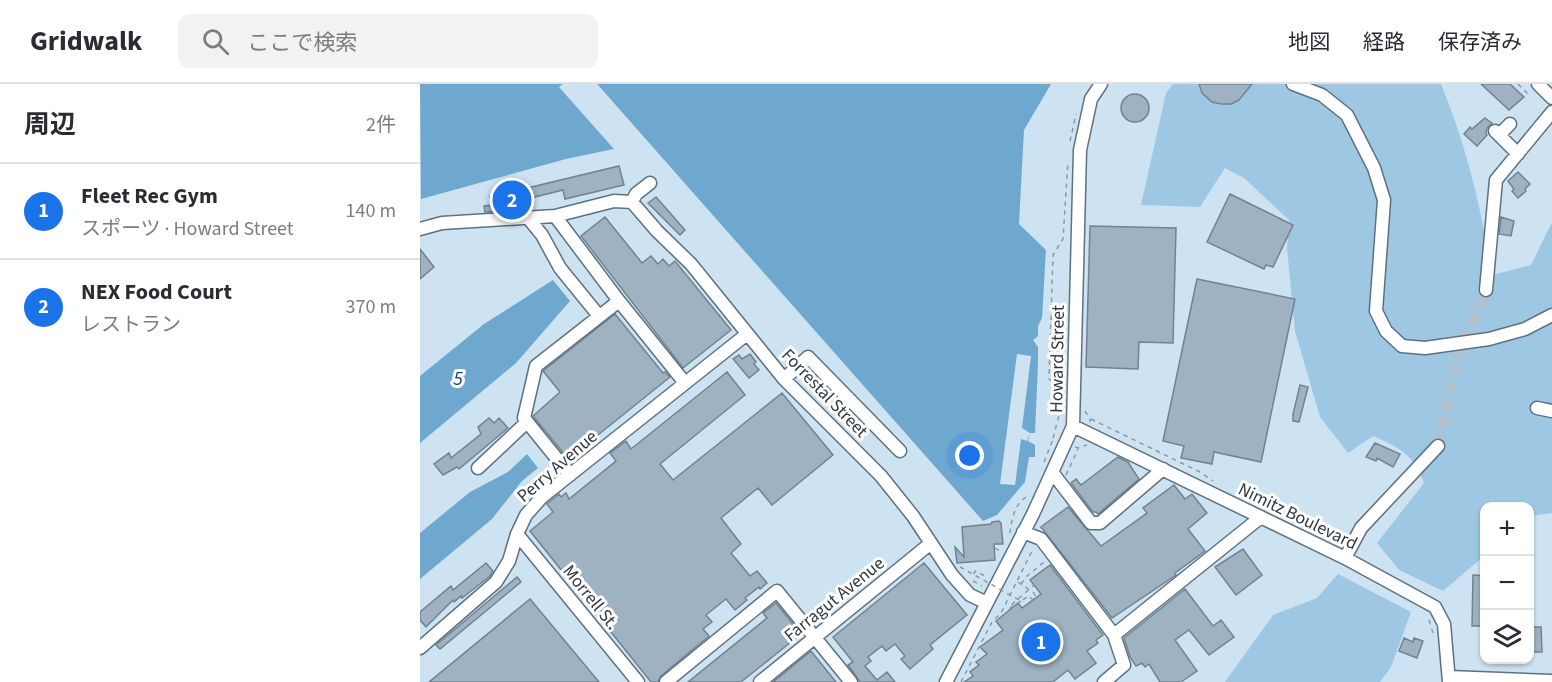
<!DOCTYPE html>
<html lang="ja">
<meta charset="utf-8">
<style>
body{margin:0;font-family:"Source Sans 3","Noto Sans JP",sans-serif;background:#f2f2f3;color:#2b2b33}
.controls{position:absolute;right:18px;bottom:18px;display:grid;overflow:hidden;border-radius:12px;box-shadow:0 2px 4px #0004}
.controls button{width:54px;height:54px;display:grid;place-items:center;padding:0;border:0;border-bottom:2px solid #e1e1e2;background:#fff;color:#2b2b33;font:30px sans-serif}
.you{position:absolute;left:550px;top:372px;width:21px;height:21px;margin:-15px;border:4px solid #fff;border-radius:50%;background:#1a73e8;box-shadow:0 0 0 9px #1a73e833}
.badge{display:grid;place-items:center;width:39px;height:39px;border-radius:50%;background:#1a73e8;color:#fff;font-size:20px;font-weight:700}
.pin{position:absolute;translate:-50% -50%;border:3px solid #fff;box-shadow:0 2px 6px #0006}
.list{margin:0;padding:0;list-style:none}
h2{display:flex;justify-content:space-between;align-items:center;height:78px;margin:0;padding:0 24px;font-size:26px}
h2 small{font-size:20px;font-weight:400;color:#7c7c81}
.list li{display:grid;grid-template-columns:39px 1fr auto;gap:18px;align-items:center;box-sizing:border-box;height:96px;padding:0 24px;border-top:2px solid #e1e1e2}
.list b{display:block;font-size:22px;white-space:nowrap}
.list p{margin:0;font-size:20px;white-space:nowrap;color:#7c7c81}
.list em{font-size:20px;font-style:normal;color:#7c7c81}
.icon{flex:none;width:33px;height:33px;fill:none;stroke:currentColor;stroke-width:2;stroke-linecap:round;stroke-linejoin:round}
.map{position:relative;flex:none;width:1132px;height:598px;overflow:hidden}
header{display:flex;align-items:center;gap:36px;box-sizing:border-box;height:84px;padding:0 30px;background:#fff;border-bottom:2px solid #e1e1e2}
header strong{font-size:28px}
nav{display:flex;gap:33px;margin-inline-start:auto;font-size:21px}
.search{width:420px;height:54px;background:#f2f2f3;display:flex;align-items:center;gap:15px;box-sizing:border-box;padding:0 21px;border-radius:12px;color:#7c7c81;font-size:22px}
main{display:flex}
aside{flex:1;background:#fff}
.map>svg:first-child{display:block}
.green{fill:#9dc7e3}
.water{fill:#6fa8ce}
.pier{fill:#cee3f2}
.building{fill:#9eb2c1;stroke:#708391;stroke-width:1.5}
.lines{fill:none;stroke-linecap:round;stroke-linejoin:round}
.minor-tunnel{stroke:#afc1ce;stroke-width:12;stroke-dasharray:12 6;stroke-linecap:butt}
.minor-casing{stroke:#5e717f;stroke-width:15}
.path{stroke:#8a99a5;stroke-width:1.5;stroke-dasharray:4.5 4.5;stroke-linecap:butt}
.minor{stroke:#fff;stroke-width:12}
.path-bridge{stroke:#8a99a5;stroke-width:1.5;stroke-dasharray:4.5 4.5;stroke-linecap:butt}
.labels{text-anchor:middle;stroke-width:6;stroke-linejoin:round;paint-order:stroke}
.street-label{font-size:18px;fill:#31393f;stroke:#fff}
.water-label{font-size:20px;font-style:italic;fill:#1a4762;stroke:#fff}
</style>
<header>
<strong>Gridwalk</strong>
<div class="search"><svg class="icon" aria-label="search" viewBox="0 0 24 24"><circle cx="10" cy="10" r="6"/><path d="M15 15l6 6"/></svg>ここで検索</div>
<nav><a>地図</a><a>経路</a><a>保存済み</a></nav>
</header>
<main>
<aside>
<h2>周辺<small>2件</small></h2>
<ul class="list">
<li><span class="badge">1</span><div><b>Fleet Rec Gym</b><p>スポーツ · Howard Street</p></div><em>140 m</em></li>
<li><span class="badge">2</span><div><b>NEX Food Court</b><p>レストラン</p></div><em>370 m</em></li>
</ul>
</aside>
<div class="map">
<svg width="1132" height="598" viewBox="0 0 1132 598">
<rect width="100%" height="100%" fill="#cee3f2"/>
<path class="green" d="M753,0H1021C1046,60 1062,127 1072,191L1111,181L1132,138V429L1110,432V422H1064V472L1023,507L979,486L957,459L1004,399C993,370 980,364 953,352L928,369L900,333L875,247L867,164L869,136L824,94L805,84L780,123L721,121L746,9Z
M918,490L991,528L971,583L960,598H805L853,531L897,514Z"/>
<path class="water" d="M0,0H143L139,3L194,65L146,75L1,115Z
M177,0H631L604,46L599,140L626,166L622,234L618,242V252L613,256L618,263V280L615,349H610L608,357L615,361V373H609L605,398L577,431L563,437L550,425Z
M133,196L150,217L96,279L0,359V292L64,240Z
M107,370L118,384L102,397L72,435L0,495V449L50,408L88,388Z"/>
<path class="pier" d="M174,0H177L563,437L559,438L548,427Z
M597,270L611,272L602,344L610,349L607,357L601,355L595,401L580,400Z"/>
<path class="building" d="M779,0H832L819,16L811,20H801L792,18L782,9Z
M1061,0H1090L1104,13L1089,26Z
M701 24a14 14 0 1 1 28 0a14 14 0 1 1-28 0Z
M1065,34L1072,39L1067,44L1066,50L1067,51L1057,62L1044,50L1050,43L1052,45Z
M199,82L204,101L145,115L143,106L107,115L109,123L96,126L65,128L64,122L74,121L73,119L76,118L74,108L101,100L103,105Z
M1098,88L1110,100L1105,105L1106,107L1098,114L1092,107L1094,105L1088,97Z
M810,110L873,141L853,183L846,181L844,185L787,158Z
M236,113L265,146L260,151L228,119Z
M185,133L222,179L231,172L238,180L243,175L249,182L255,177L311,246L263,284L161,152Z
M1081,133L1094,137L1091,152L1079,150Z
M670,142L756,144L753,259L719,258L718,285L666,283Z
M0,165L14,183L0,195Z
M777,195L875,215L841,378L794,368L792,380L761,374L764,362L743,357Z
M195,230L243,289L245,288L250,293L148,375L113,332L140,308L123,287Z
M330,270L336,278L334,280L339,286L329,294L313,275L319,271L322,275Z
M307,288L325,311L240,380L253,396L362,309L413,371L352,421L338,404L301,434L321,460L311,469L330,492L337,487L347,499L340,505L339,503L325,514L327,516L315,526L306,515L286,531L292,538L283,545L289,552L241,592L238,598H231L110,447L133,428L127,420L128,419L139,410L141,413L146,409L149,415L196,377L190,369L206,357L211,365Z
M880,301L888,303L879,338L873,337V330Z
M69,334L74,339L79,334L88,344L39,385L37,383L23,391L14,380L29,369L31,374L61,350L58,343Z
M955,359L980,370L973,383L957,374L956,377L946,373Z
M698,373L708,378L719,395L678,430L676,428H673L651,399L656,395L661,401Z
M754,401L765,415L772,410L787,429L768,445L785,467L755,489L756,491L692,534L621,443L648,423L681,462L727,429L723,424Z
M579,437L581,439L583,460H574L575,476L537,479L535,463L544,473L542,443L571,440L572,438Z
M823,465L842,491L816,511L795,483Z
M66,479L73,487L70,492L42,514L41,512L34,518L33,516L6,543L0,536V528L31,502L33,506Z
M504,479L547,531L510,561L513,565L490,585L481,575L485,572L475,560L466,567L462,562L448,573L451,577L445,582L457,596L467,588L475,598H440L428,581L433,578L413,553Z
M630,481L683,551L676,556L678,559L667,567L676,579L655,595L648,586L633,598H544L553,592L550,588L559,581L556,578L567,570L560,563L583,546L576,537L598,519L602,524L621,510L610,496Z
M1053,491L1065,492V542H1052Z
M97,493L101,498L20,565L16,561Z
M765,505L793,542L801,536L814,553L789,571L769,546L755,556L777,587L761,598H740L729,580L725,583L722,579L716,582L710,573L704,554Z
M110,515L179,598H9Z
M356,519L381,550L321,598H268L347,534L343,529Z
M1110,543H1121L1122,568H1110Z
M984,554L993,558L994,554L1003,557L997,574L979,567Z
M391,567L416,598H353Z"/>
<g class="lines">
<path class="minor-tunnel" d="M1018,362L1036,276L1066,206"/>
<g class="minor-casing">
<path id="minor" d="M873,0L902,11L927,31L954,84L964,116L956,227L966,247L982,262L1005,264L1069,255L1105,245L1132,231
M1118,0L1132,14
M1075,47L1098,70
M1079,51L1090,40
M212,118L216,110L230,99
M135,132L199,217L265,299
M108,134L122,151L140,184L179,232
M0,145L22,139L135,132L194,117L212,118L237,147L271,180L364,295L461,392L493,432L532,491L550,511L567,519
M1066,206L1076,96L1132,28
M364,295L388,273L480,367
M1117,324L1132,327
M653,342L925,474L1015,523L1024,540L1029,598
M58,384L107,338
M632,388L671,439H680L743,385
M150,391L104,334L116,282L199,217
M603,448L621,455L694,551L704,581L684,598
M97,450L218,598
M925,474L941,444L1018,362
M694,551L841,433
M0,564L76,498L89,477L97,450L106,431L122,413L327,250
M1029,593L1132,597
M246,598L357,507L431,598
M340,598L511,459
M526,598L613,430L653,342L660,66L671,15L681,0"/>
</g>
<path class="path" d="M1098,0L1107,9L1110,8
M650,57L656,30
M73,124L70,112L74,111
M665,327L670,335V338
M671,335L780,388L793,397
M633,354L641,324L642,304L629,295L633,171L643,155L648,77
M655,363L658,364L667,361
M624,378L633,355
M646,391L658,365
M620,444L646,425
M590,449C591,438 594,424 602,416C605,414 608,412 609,410
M575,464L581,468
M554,490L555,487L567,493
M553,497L562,502
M598,498L614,509L616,514
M601,500L607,492L624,478
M601,517L590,524L589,523L614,501
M1009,536L1013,549
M541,598L572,538L581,529L613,465"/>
<use href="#minor" class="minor"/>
<path class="path-bridge" d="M540,483L601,517L609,512L613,516"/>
</g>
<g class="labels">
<g class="street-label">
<text transform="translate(637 275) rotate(-89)" y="6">Howard Street</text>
<text transform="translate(405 309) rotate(46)" y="6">Forrestal Street</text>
<text transform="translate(137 382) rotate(-41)" y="6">Perry Avenue</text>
<text transform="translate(878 432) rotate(26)" y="6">Nimitz Boulevard</text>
<text transform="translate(171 513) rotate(51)" y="6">Morrell St.</text>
<text transform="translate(414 515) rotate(-39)" y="6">Farragut Avenue</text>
</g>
<g class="water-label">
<text x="38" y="301">5</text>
</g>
</g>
</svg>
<div class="controls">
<button>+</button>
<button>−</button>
<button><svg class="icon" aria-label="layers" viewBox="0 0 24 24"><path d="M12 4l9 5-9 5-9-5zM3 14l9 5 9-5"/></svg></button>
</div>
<div class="you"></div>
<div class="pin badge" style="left:621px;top:558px">1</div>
<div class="pin badge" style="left:92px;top:116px">2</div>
</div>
</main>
